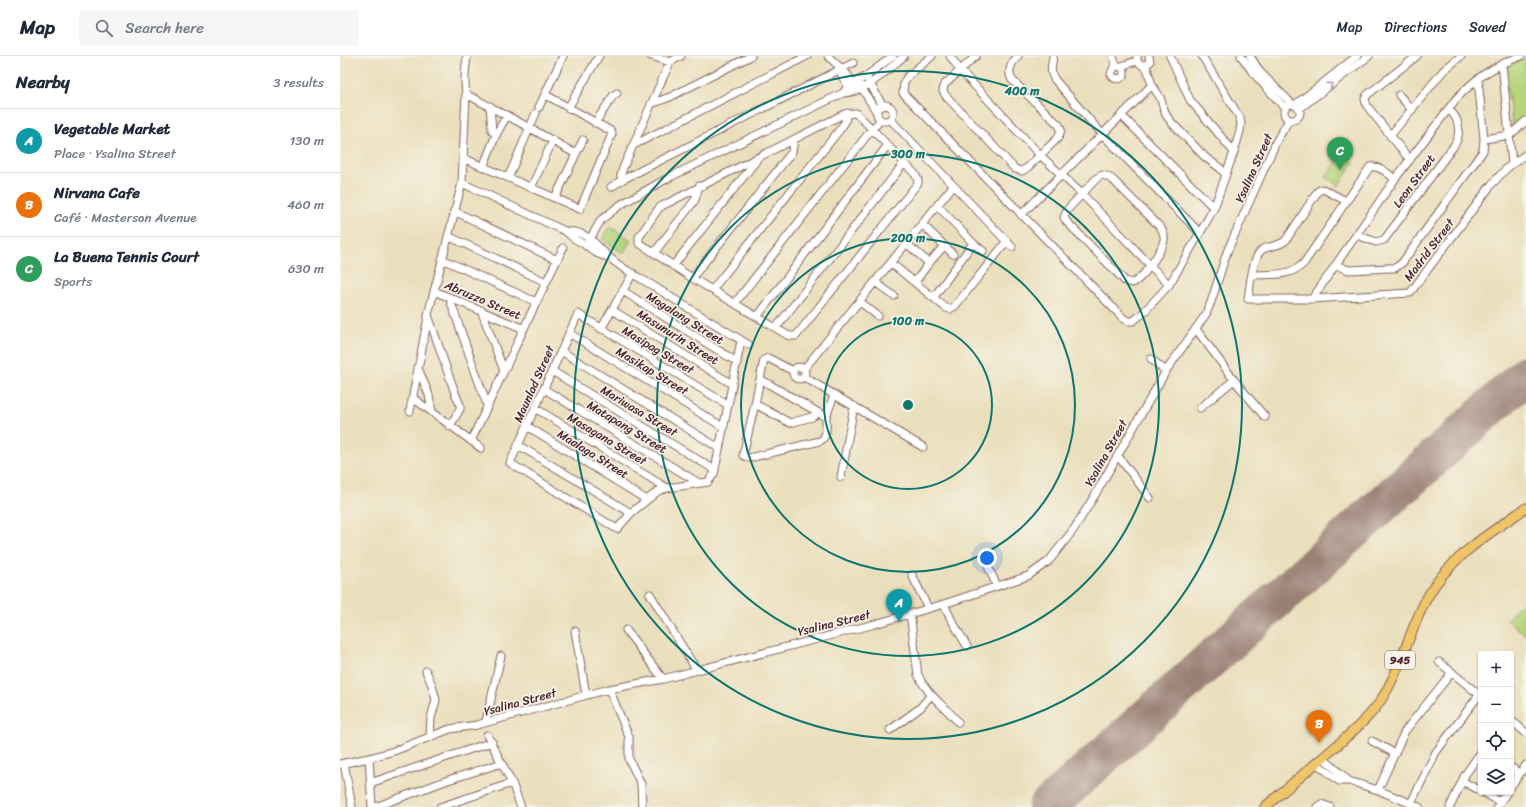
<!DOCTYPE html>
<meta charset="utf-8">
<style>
body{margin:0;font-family:Sriracha,sans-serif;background:#f6f6f7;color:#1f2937}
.controls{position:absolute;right:12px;bottom:12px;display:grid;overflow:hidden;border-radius:4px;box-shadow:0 1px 3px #0004}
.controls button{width:36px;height:36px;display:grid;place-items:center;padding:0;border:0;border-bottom:1px solid #e0e1e3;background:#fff;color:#1f2937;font:20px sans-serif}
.you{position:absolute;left:647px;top:502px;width:14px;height:14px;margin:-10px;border:3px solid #fff;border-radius:50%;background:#1a73e8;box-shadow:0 0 0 6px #1a73e833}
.badge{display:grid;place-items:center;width:26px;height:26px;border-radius:50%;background:#ea580c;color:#fff;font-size:13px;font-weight:700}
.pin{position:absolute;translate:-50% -33px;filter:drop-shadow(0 1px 2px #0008)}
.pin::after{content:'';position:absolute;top:21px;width:14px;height:12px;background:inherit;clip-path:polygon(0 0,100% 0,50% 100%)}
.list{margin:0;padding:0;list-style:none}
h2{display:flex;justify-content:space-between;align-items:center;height:52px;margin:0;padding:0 16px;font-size:17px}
h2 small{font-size:13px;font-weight:400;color:#747a83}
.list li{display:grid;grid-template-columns:26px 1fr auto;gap:12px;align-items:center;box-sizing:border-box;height:64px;padding:0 16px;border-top:1px solid #e0e1e3}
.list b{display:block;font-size:15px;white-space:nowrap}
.list p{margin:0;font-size:13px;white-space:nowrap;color:#747a83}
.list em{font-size:13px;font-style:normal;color:#747a83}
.icon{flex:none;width:22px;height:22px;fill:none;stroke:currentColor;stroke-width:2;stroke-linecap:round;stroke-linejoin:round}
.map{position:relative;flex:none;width:1186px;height:751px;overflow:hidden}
header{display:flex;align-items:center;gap:24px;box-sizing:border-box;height:56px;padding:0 20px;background:#fff;border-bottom:1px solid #e0e1e3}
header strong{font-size:19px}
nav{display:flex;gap:22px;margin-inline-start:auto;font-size:14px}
.search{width:280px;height:36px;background:#f6f6f7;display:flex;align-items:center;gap:10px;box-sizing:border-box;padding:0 14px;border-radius:4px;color:#747a83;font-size:15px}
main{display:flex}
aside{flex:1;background:#fff}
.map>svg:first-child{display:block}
.green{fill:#b6d57b;stroke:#807a53}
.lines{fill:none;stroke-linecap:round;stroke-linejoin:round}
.runway{stroke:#9a7f74;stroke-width:38}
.minor-casing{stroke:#82625e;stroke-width:9}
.major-casing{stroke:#82625e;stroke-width:11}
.minor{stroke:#fff;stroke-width:7}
.major{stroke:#eec569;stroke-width:9}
.oneway{stroke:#ae9aa0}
.ring{fill:none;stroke:#0f766e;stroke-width:2}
.labels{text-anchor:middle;stroke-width:3.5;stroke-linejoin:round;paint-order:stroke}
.shield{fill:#f7f3e8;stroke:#7e5f64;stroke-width:1}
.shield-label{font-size:11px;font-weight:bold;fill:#4a1f2b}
.street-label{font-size:12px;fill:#4a1f2b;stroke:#f7f3e8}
.centre{fill:#0f766e;stroke:#f7f3e8;stroke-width:2}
.ring-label{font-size:12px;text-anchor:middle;font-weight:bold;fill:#0f766e;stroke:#f7f3e8;stroke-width:3.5;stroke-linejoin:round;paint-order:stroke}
</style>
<header>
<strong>Map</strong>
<div class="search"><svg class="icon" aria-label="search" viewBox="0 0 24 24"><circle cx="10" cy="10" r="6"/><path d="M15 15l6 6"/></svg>Search here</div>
<nav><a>Map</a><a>Directions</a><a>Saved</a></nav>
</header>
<main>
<aside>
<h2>Nearby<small>3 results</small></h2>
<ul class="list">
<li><span class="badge" style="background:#0f9aa8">A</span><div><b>Vegetable Market</b><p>Place · Ysalina Street</p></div><em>130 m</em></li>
<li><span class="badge" style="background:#e8710a">B</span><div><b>Nirvana Cafe</b><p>Café · Masterson Avenue</p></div><em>460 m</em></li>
<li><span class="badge" style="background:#2e9e5b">C</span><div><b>La Buena Tennis Court</b><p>Sports</p></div><em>630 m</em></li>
</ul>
</aside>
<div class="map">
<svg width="1186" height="751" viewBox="0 0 1186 751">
<rect width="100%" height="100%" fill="#f7f3e8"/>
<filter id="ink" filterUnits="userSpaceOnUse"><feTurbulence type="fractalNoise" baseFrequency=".025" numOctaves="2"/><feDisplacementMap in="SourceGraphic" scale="8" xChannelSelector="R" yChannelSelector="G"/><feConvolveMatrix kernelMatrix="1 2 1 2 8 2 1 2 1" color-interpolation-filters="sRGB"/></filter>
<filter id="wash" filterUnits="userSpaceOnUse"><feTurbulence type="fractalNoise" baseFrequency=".012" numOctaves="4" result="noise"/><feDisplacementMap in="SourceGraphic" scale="16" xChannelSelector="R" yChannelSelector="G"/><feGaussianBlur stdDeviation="0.9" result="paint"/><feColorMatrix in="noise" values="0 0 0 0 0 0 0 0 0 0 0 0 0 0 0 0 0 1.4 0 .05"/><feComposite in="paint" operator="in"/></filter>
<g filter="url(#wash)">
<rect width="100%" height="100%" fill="#eadfbc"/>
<path class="green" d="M1184,2L1186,5V61L1173,73L1164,10Z
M1002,99L1014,107L998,130L986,121Z
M270,171L291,184L283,197L262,183Z
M1186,547V579L1167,564L1178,550Z"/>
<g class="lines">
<path class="runway" d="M707,751L1186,319"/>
</g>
</g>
<g filter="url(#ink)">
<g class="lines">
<g class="minor-casing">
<path id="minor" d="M311,0L330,6L341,0
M488,0L507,18L515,31
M592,0L568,20L564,26L563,37L783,262L788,265H793L801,259L829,229L860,177L874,152L894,96L900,75L901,68L900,62L862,0
M610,0L620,14L700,99L742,138L829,229
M636,0L604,29L603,35L606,40L675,113L682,115L687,112L718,82L721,74L719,69L672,24C667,15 671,7 678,0
M713,0C712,10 709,15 715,24L762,78L860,177
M773,0L776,10
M797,0V5L803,10L810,6L809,0
M830,0L850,44L894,96
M901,0L914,18L945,52
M910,0L920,16L952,48
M330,6L283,112L281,119L282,124L513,7
M1162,8L1172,108
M806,9L812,29L820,41L826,59L832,67L865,101L880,112L886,119
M781,10L784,15V20L779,23L774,22L771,18L774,11L781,10L797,5
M501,13L502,20L510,35
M528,24L543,50
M520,29L537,57
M503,37L508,31L525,21L553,0
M126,38L190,72L236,98L215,142
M1059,39L1072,54
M944 56a8 8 0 1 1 16 0a8 8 0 1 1-16 0Z
M311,48L330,41L411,0
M955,49L1017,0
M537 57a8 8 0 1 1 16 0a8 8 0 1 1-16 0Z
M150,50L152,74L156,79
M199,51L223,0
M228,52L259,0
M959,53L1029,0
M516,57L532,73L575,118L578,124V127L456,280H449L352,222L299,187V181L319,152L322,150L504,58Z
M781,59L874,152
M550,63L672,191
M255,67L273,40L277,37
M1050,80L1103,15L1121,0
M1144,83L1170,79L1186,65
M294,89L467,0
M236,98L243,84
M123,102L240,153L272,78L271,75L206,39
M1070,104L1027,50L1025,43L1027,39L1077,0
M143,111L156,79L167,59
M762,119L766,120L772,123L821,172C823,176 825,180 824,184C822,195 802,224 792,227L785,225L726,165L724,161L728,153L757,122Z
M168,122L196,57
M122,127L227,176C232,183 239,185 246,189C254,195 258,200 269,201
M271,131L282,124
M191,132L213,84
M1006,145L983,133L978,135L946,184C939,191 931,189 923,193C912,199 910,232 908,243H972L1070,237L1152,128L1167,112L1186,98
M597,149L633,187L643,195
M114,155L217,204
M681,159L812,29
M582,168L613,198
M227,176C245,173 257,190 269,201C282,213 300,222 315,231C346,251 378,270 409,289
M1017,179L1036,186L1044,184L1113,91C1122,78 1120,62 1108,53
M108,180L206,226
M566,187L589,207
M246,190L261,164L280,149L330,121L503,37C527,36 546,15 564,0
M314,197L355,144L359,130
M102,203L196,246
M551,207L606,252L610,253L615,250L667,185
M997,209L1005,213L1010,214L1049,212H1055L1062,207L1143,95L1144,83L1138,23
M333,210L416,105
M912,219C930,218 951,221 964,207L1030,111C1040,109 1048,118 1055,123
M352,222L452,96L454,84
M535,226L554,240
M575,226L589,207L604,190
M372,234L501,72L505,66L507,57
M94,235L184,273
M283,235L397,306
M109,241L147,349
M594,241L633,187
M972,243L1055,123L1116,43C1137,21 1152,11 1181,0
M519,245L538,260
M395,247L532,73L541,64
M141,254L164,315
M272,254L392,328
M417,261L547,90
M436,272L564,107
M261,273L293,217
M856,273L894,324L925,361
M229,277L383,371
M221,295L379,392
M811,303L826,315
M453 317a6 6 0 1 1 12 0a6 6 0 1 1-12 0Z
M78,312L89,339L92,356
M464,313L613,130
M212,315L375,414
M453,315L428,302L424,304L420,323L486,361L494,339
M464,321L583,391
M204,333L359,427
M73,342L141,392
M415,348L420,323
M388,349L238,258L170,407L277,473L291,457L318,435L327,432L368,426L374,418L401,285
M195,352L327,432
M860,352L894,324
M70,355L88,261
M478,357L472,361L450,367L415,348L403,399L409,402L480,385C488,381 486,369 486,361
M110,370L120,353V349L114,334L88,259L122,127L126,38C124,25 125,13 127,0
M187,370L307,444
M131,385L195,249L223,192
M178,389L291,457
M778,400L810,442
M501,421L514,350
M646,500L649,513L657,530
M572,519L588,552
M310,538L356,613
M604,548L611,563L627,590
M570,557L578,619C587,639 605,650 618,666
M286,574L323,623
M235,575L246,639
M1099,606L1141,640
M86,615L92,629L96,644L91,662L90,680
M269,633L289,681V703L301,728L302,751
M1171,664L1186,677
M146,665L161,600
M550,674L580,652L591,639
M147,679L172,727L181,751
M1032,685L1054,697
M29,702L32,751
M983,702L1009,725L1038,734L1079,751
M4,707L12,751
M976,707L999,725H1009
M0,708L29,702L54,695L110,673L137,669L269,633L323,623L535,568L604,548L688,520L709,505L734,473L755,439L826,315L866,258L871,246L887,196L937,84L949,64
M1171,711L1179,718
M1122,725L1141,735
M30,727L152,686
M1171,730L1186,709
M1038,734L1065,675L1112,616
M1143,736L1160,746
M1071,747L1096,696L1139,639
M35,751L108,724L162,707
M100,751L172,727
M977,751L981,748L990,751
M1110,751L1125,719L1141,696
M1157,751L1167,736"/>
</g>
<g class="major-casing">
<path id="major" d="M925,751C950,729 976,708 1001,686C1014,674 1029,662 1039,647C1061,615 1069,574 1088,540C1109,502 1151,476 1186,452"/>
</g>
<use href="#minor" class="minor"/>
<use href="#major" class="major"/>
</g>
<defs><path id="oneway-chevron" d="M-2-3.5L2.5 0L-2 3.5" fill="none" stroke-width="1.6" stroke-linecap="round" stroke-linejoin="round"/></defs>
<use class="oneway" href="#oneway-chevron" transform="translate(990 29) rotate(-37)"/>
</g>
<g class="ring">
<circle cx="568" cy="349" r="84"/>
<circle cx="568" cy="349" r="167"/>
<circle cx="568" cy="349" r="251"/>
<circle cx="568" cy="349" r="334"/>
</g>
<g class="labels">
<rect class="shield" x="1045" y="595" width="30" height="18" rx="3"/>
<g class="shield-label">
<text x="1060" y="608">945</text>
</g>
<g class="street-label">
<text transform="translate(914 112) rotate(-66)" y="4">Ysalina Street</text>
<text transform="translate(1074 125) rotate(-54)" y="4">Leon Street</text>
<text transform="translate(1089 194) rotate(-53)" y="4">Madrid Street</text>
<text transform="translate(143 244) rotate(23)" y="4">Abruzzo Street</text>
<text transform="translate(345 262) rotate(32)" y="4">Magalang Street</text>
<text transform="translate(338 281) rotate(32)" y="4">Masunurin Street</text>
<text transform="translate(318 294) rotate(31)" y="4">Masipag Street</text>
<text transform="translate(312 315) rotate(31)" y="4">Masikap Street</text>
<text transform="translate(194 328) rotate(-66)" y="4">Maunlad Street</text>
<text transform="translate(299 355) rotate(31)" y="4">Mariwasa Street</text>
<text transform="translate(287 371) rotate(31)" y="4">Matapang Street</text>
<text transform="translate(267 383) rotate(31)" y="4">Masagana Street</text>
<text transform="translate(766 397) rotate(-61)" y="4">Ysalina Street</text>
<text transform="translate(253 398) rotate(32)" y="4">Maalaga Street</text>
<text transform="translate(494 567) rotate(-14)" y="4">Ysalina Street</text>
<text transform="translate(180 646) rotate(-15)" y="4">Ysalina Street</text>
</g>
</g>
<circle cx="568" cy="349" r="6" class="centre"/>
<g class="ring-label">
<text x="682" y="39">400 m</text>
<text x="568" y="102">300 m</text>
<text x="568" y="186">200 m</text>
<text x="568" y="269">100 m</text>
</g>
</svg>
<div class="controls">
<button>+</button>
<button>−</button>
<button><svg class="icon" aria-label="locate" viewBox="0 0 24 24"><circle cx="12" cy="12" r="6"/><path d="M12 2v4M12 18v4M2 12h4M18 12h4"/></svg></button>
<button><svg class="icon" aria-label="layers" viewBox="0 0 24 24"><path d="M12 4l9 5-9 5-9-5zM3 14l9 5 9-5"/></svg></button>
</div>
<div class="you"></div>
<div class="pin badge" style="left:559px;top:566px;background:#0f9aa8">A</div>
<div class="pin badge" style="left:979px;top:687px;background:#e8710a">B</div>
<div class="pin badge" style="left:1000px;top:114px;background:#2e9e5b">C</div>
</div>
</main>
